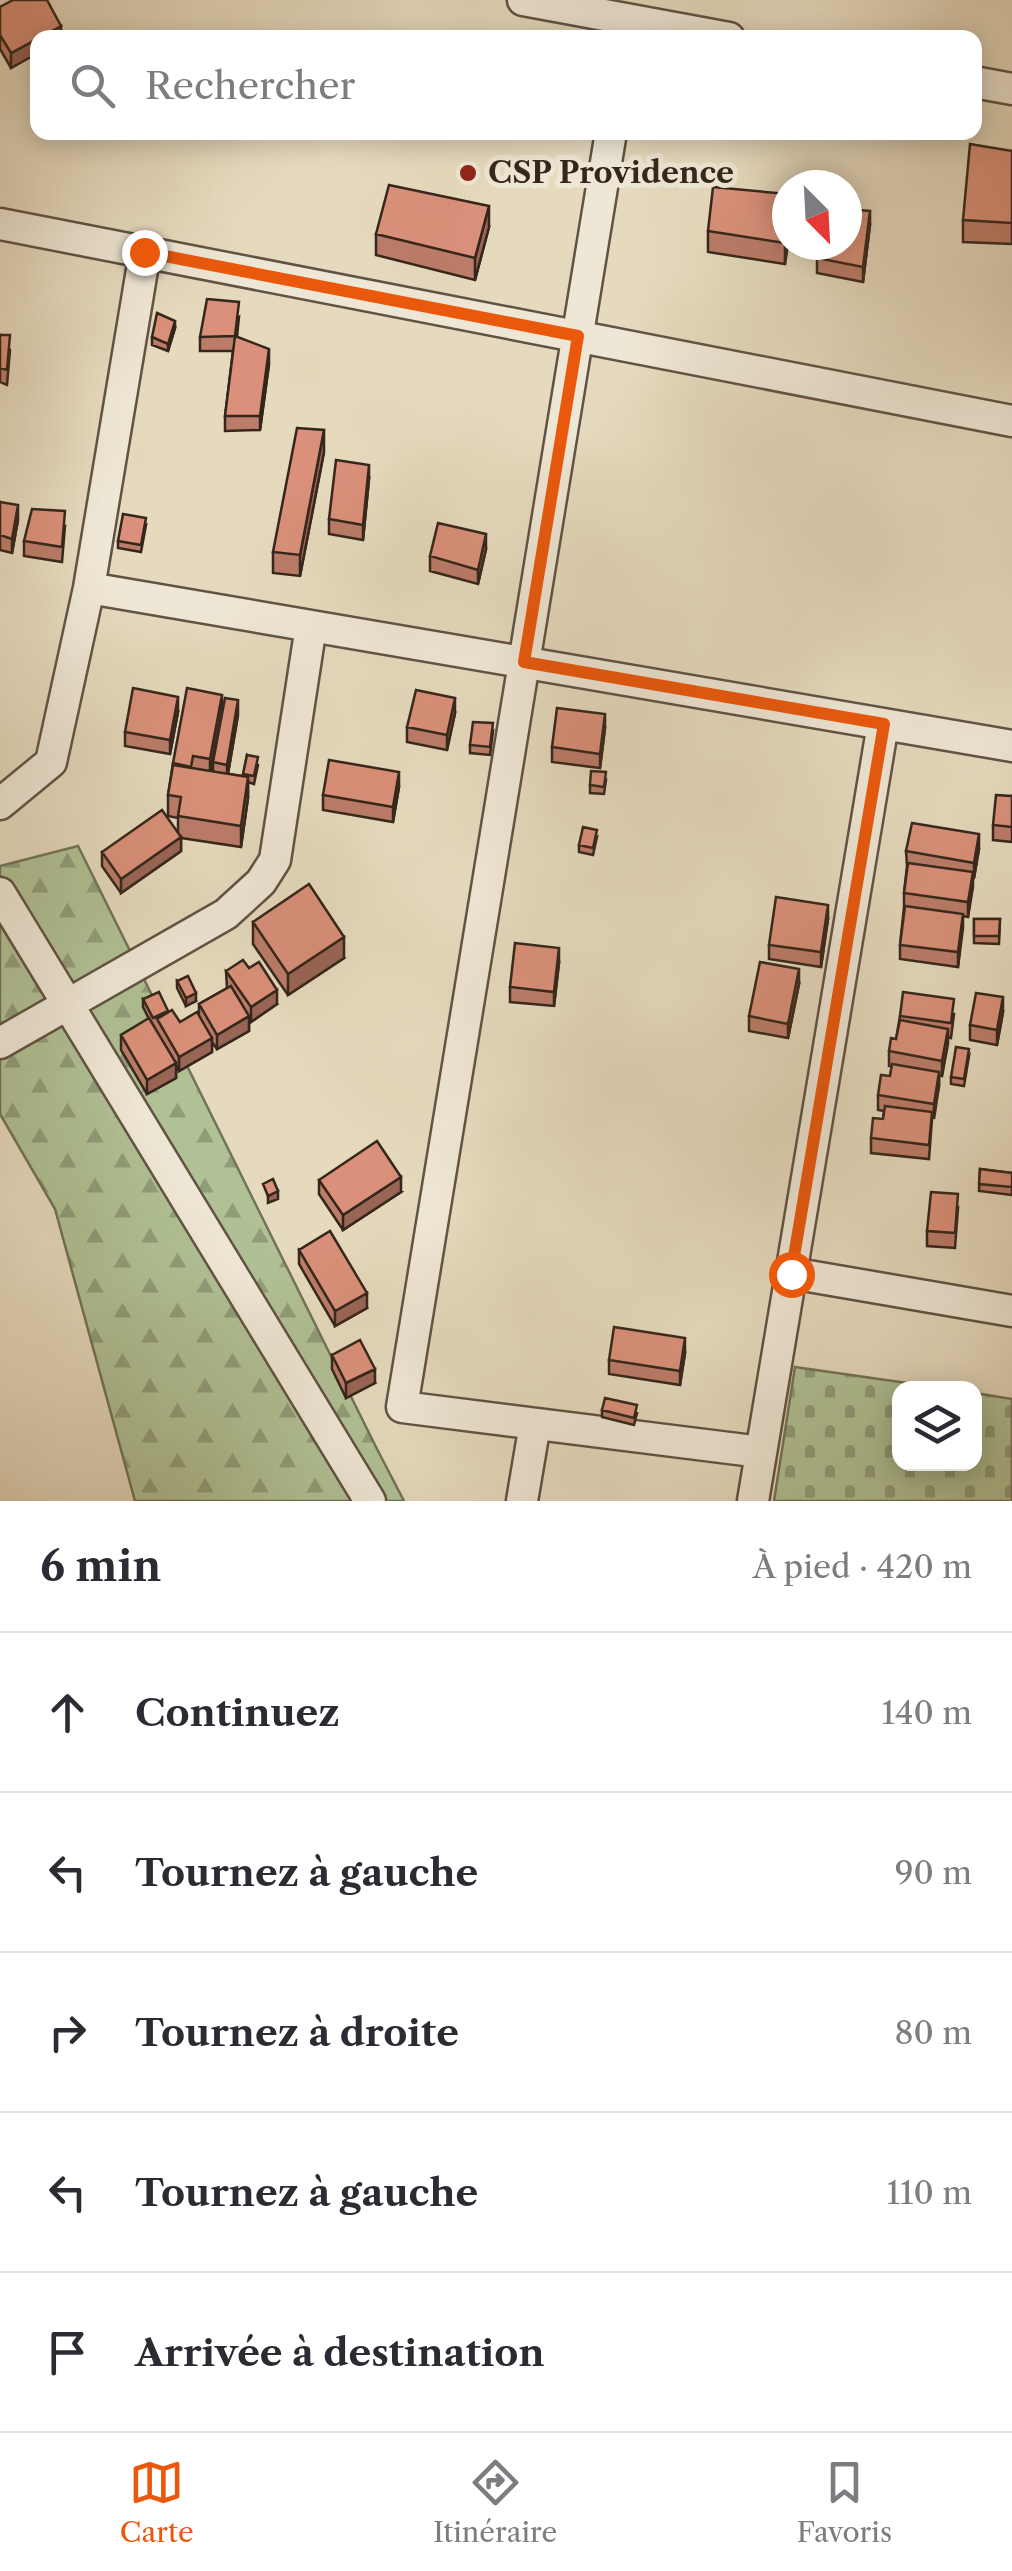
<!DOCTYPE html>
<html lang="fr">
<meta charset="utf-8">
<style>
body{margin:0;font-family:"Libre Caslon Text",serif;background:#f2f2f3;color:#2b2b33}
.controls{position:absolute;right:30px;bottom:30px;display:grid;overflow:hidden;border-radius:20px;box-shadow:0 5px 25px #0003}
.controls button{width:90px;height:90px;display:grid;place-items:center;padding:0;border:0;border-bottom:2px solid #e1e1e2;background:#fff;color:#2b2b33;font:50px sans-serif}
.compass{position:absolute;left:772px;top:170px;width:90px;height:90px;border-radius:50%;background:#fff;box-shadow:0 5px 25px #0003;rotate:156deg}
.stop{position:absolute;width:30px;height:30px;margin:-22px;border:8px solid #ea580c;border-radius:50%;background:#fff}
.stop.end{background:#ea580c;border-color:#fff;box-shadow:0 2px 10px #0008}
.list{margin:0;padding:0;list-style:none}
h2{display:flex;justify-content:space-between;align-items:center;height:130px;margin:0;padding:0 40px;font-size:42px}
h2 small{font-size:32px;font-weight:400;color:#7c7c81}
.list li{display:grid;grid-template-columns:65px 1fr auto;gap:30px;align-items:center;box-sizing:border-box;height:160px;padding:0 40px;border-top:2px solid #e1e1e2}
.list b{display:block;font-size:38px;white-space:nowrap}
.list em{font-size:32px;font-style:normal;color:#7c7c81}
.icon{flex:none;width:55px;height:55px;fill:none;stroke:currentColor;stroke-width:2;stroke-linecap:round;stroke-linejoin:round}
.map{position:relative;flex:none;width:1012px;height:1501px;overflow:hidden}
.search{position:absolute;background:#fff;box-shadow:0 5px 25px #0003;left:30px;right:30px;top:30px;height:110px;display:flex;align-items:center;gap:25px;box-sizing:border-box;padding:0 35px;border-radius:20px;color:#7c7c81;font-size:38px}
.sheet{height:930px;background:#fff}
nav{display:flex;justify-content:space-around;align-items:center;box-sizing:border-box;height:140px;border-top:2px solid #e1e1e2;background:#fff;font-size:28px;color:#7c7c81}
nav a{display:grid;justify-items:center;gap:5px}
nav .on{color:#ea580c}
.map>svg:first-child{display:block}
.forest{fill:url(#forest-firs);stroke:#727458;stroke-width:2.5}
.cemetery{fill:url(#cemetery-stones);stroke:#727458;stroke-width:2.5}
.lines{fill:none;stroke-linecap:round;stroke-linejoin:round}
.street-casing{stroke:#615344;stroke-width:35}
.street{stroke:#efe7d5;stroke-width:30}
.wall{fill:#bb7c69;stroke:#35261c;stroke-width:2.5}
.shaded-wall{fill:#996555;stroke:#35261c;stroke-width:2.5}
.building{fill:#da907a;stroke:#35261c;stroke-width:2.5}
.route{stroke:#ea580c;stroke-width:12}
.poi-dot{fill:#8f2418;stroke:#efe7d5;stroke-width:4}
.labels{text-anchor:middle;stroke-width:10;stroke-linejoin:round;paint-order:stroke}
.poi-label{font-size:30px;font-weight:bold;fill:#35261c;stroke:#efe7d5;text-anchor:start}
</style>
<div class="map">
<svg width="1012" height="1501" viewBox="0 0 1012 1501">
<defs>
<pattern id="forest-firs" width="22" height="20" patternUnits="userSpaceOnUse" patternTransform="scale(2.5)"><rect width="22" height="20" fill="#b0c195"/><path d="M5 1l3.5 6h-7zM16 11l3.5 6h-7z" fill="#909d79"/></pattern>
<pattern id="cemetery-stones" width="16" height="16" patternUnits="userSpaceOnUse" patternTransform="scale(2.5)"><rect width="16" height="16" fill="#b0c195"/><path d="M2 7V4a2 2 0 0 1 4 0v3zM10 15v-3a2 2 0 0 1 4 0v3z" fill="#909d79"/></pattern>
</defs>
<rect width="100%" height="100%" fill="#e6dabe"/>
<filter id="stains"><feTurbulence type="fractalNoise" baseFrequency=".002" numOctaves="4"/><feColorMatrix values="0 0 0 0 .2 0 0 0 0 .09 0 0 0 0 .02 0 0 0 .5 -.17"/></filter>
<radialGradient id="worn" r=".72"><stop offset=".6" stop-color="#630" stop-opacity="0"/><stop offset="1" stop-color="#630" stop-opacity=".3"/></radialGradient>
<path class="forest" d="M78,846L377,1449L404,1501H135L55,1209L0,1114V866Z"/>
<path class="cemetery" d="M795,1367L942,1388L900,1389V1464H974L975,1393L1012,1399V1501H774Z"/>
<g class="lines">
<g class="street-casing">
<path id="street" d="M523,0L729,38
M974,82L1012,89
M611,132L402,1407L761,1452
M0,224L1012,421
M89,588L1012,746
M0,804L51,762L89,588L145,252
M0,893L370,1501
M0,1043L226,914L261,882L275,860L311,626
M791,1273L1012,1311
M522,1501L535,1424
M753,1501L883,724"/>
</g>
<use href="#street" class="street"/>
</g>
<path class="wall" d="M0,7L61,38L11,68L0,49Z
M1012,151V244L963,242V220Z
M787,194L785,264L708,252V231Z
M870,225L863,282L817,273V245Z
M489,227L475,280L376,255V234Z
M239,317L237,337L269,364L260,430L225,431V416L233,351H200V337Z
M175,328L168,351L152,345V337Z
M0,335L10,350L7,385L0,382Z
M324,452L300,576L273,573V552Z
M369,479L363,540L329,534V519Z
M0,502L18,520L12,553L0,550Z
M146,525L141,552L118,548V541Z
M65,526L62,562L24,556V541Z
M486,549L478,584L430,571V556Z
M222,710L210,771L213,772V762L238,715L228,774L243,776L247,755L258,765L254,784L248,782V798L241,847L181,838V851L121,893L102,866V852L178,832V818L168,816V795L173,763Z
M178,712L170,754L125,746V732Z
M455,713L447,750L407,742V727Z
M605,728L600,768L552,762V747Z
M493,731L490,755L470,753V745Z
M606,780L604,794L590,793V785Z
M399,787L393,822L323,810V795Z
M1012,796V842L993,840V825Z
M597,837L593,855L579,852V845Z
M979,849L974,878H973L968,917L963,916L958,967L900,959V945L904,907V893L907,866L906,851Z
M828,919L821,967L769,959V945Z
M974,919H1000L999,944L974,943Z
M253,922L344,958L288,995L253,944Z
M559,963L554,1006L510,1002V987Z
M226,971L277,1004L251,1022L249,1019V1031L217,1049L212,1042V1052L179,1071L176,1065V1078L147,1094L121,1050V1035L149,1019L143,1007V999L180,1022L199,1014V1004L227,988Z
M177,981L196,1001L186,1006L177,988Z
M799,984L788,1038L749,1031V1016Z
M1003,1012L997,1045L970,1040V1025Z
M954,1014L951,1038L948,1037L942,1076L939,1075V1086L932,1119L929,1159L871,1153V1138L883,1119L884,1111L878,1110V1095L890,1076L892,1066H889V1051L896,1039L900,1016Z
M969,1056L964,1086L951,1084V1077Z
M980,1169L1012,1173V1195L979,1191Z
M319,1180L401,1192L343,1230L319,1194Z
M958,1208L955,1248L927,1246V1231Z
M299,1250L367,1308L335,1326L299,1264Z
M685,1353L680,1385L609,1374V1360Z
M332,1355L375,1383L346,1398L332,1369Z
M602,1410L637,1413L634,1425L602,1417Z"/>
<path class="shaded-wall" d="M61,26V38H40Z
M38,39V53L11,68V53Z
M489,206V227L475,280V258Z
M870,211V225L863,282V267Z
M787,229L788,245L785,264V243Z
M175,321V328L168,351V344Z
M269,349V364L260,430V416Z
M324,430V452L300,576V555Z
M369,465V479L363,540V525Z
M18,505V520L12,553V539Z
M486,534V549L478,584V570Z
M222,695V710L210,774V759Z
M178,697V712L170,754V740Z
M455,698V713L447,750V735Z
M238,700V715L227,779V765Z
M605,714V728L600,768V754Z
M399,772V787L393,822V807Z
M248,777V798L241,847V826Z
M979,834V849L974,878V863Z
M181,837V851L121,893V879Z
M973,872V887L968,917V902Z
M828,905V919L821,967V952Z
M963,914V928L958,967V952Z
M344,937V958L288,995V974Z
M559,948V963L554,1006V992Z
M799,969V984L788,1038V1024Z
M277,990V1004L251,1022V1007Z
M196,993V1001L186,1006V998Z
M1003,997V1012L997,1045V1030Z
M249,1016V1031L217,1049V1035Z
M948,1029V1044L942,1076V1061Z
M212,1038V1052L179,1071V1057Z
M176,1063V1078L147,1094V1080Z
M939,1072V1086L934,1119V1104Z
M401,1177V1192L343,1230V1215Z
M278,1191V1199L268,1203V1196Z
M367,1293V1308L335,1326V1311Z
M685,1338V1353L680,1385V1371Z
M375,1369V1383L346,1398V1383Z"/>
<path class="building" d="M13,0H47L61,26L11,53L0,35V7Z
M970,144L1012,151V223L963,220Z
M389,185L489,206L475,258L376,234Z
M713,187L787,194V229L785,243L708,231Z
M847,209L870,211L863,267L817,258V245H847Z
M207,299L239,302L235,336L200,337Z
M157,313L175,321L168,344L152,337Z
M0,335H10L7,370L0,368Z
M235,336L269,349L260,416H225Z
M297,428L324,430L300,555L273,552Z
M336,460L369,465L363,525L329,519Z
M0,502L18,505L12,539L0,535Z
M32,509L65,511L62,547L24,541Z
M123,514L146,518L141,545L118,541Z
M438,523L486,534L478,570L430,556Z
M133,688L178,697L170,740L125,732Z
M187,688L222,695L210,759L193,756L191,767L173,763Z
M416,690L455,698L447,735L407,727Z
M225,698L238,700L227,765L213,762Z
M557,708L605,714L600,754L552,747Z
M473,722L493,723L490,747L470,745Z
M247,755L258,757L254,776L243,774Z
M329,760L399,772L393,807L323,795Z
M173,765L248,777L241,826L178,816L181,797L168,795Z
M591,771L606,772L604,787L590,785Z
M996,795L1012,796V827L993,825Z
M162,810L181,837L121,879L102,852Z
M912,823L979,834L974,863L906,851Z
M583,827L597,830L593,848L579,845Z
M908,863L973,872L968,902L904,893Z
M309,884L344,937L288,974L253,922Z
M776,897L828,905L821,952L769,945Z
M905,906L963,914L958,952L900,945Z
M974,919H1000L999,936H974Z
M515,943L559,948L554,992L510,987Z
M243,960L249,968L259,962L277,990L251,1007L226,971Z
M760,962L799,969L788,1024L749,1016Z
M188,976L196,993L186,998L177,981Z
M231,986L249,1016L217,1035L199,1004Z
M159,992L168,1011L153,1018L143,999Z
M903,992L954,999L951,1023L900,1016Z
M976,993L1003,997L997,1030L970,1025Z
M172,1010L180,1022L197,1012L212,1038L179,1057L157,1019Z
M149,1018L176,1063L147,1080L121,1035Z
M900,1020L948,1029L942,1061L889,1051L891,1038L896,1039Z
M956,1047L969,1049L964,1079L951,1077Z
M892,1064L939,1072L934,1104L878,1095L881,1075L890,1076Z
M885,1106L932,1112L929,1145L871,1138L873,1118L883,1119Z
M377,1141L401,1177L343,1215L319,1180Z
M980,1169L1012,1173V1187L979,1184Z
M273,1179L278,1191L268,1196L263,1184Z
M931,1192L958,1194L955,1233L927,1231Z
M330,1231L367,1293L335,1311L299,1250Z
M614,1327L685,1338L680,1371L609,1360Z
M360,1340L375,1369L346,1383L332,1355Z
M605,1398L637,1405L634,1418L602,1410Z"/>
<g class="lines">
<path class="route" d="M144,252L578,336L524,662L884,724L791,1274"/>
</g>
<circle class="poi-dot" cx="468" cy="173" r="10"/>
<g class="labels">
<g class="poi-label">
<text x="488" y="183">CSP Providence</text>
</g>
</g>
<rect width="100%" height="100%" filter="url(#stains)"/>
<rect width="100%" height="100%" fill="url(#worn)"/>
</svg>
<div class="controls">
<button><svg class="icon" aria-label="layers" viewBox="0 0 24 24"><path d="M12 4l9 5-9 5-9-5zM3 14l9 5 9-5"/></svg></button>
</div>
<svg class="compass" viewBox="-18 -18 36 36"><path d="M0-13l5 13h-10z" fill="#e53935"/><path d="M0 13l5-13h-10z" fill="#7c7c81"/></svg>
<div class="stop" style="left:791px;top:1274px"></div>
<div class="stop end" style="left:144px;top:252px"></div>
<div class="search"><svg class="icon" aria-label="search" viewBox="0 0 24 24"><circle cx="10" cy="10" r="6"/><path d="M15 15l6 6"/></svg>Rechercher</div>
</div>
<section class="sheet">
<h2>6 min<small>À pied · 420 m</small></h2>
<ul class="list">
<li><svg class="icon" aria-label="ahead" viewBox="0 0 24 24"><path d="M12 20V5M6 11l6-6 6 6"/></svg><div><b>Continuez</b></div><em>140 m</em></li>
<li><svg class="icon" aria-label="left" viewBox="0 0 24 24"><path d="M17 20v-9H6M10 6l-5 5 5 5"/></svg><div><b>Tournez à gauche</b></div><em>90 m</em></li>
<li><svg class="icon" aria-label="right" viewBox="0 0 24 24"><path d="M7 20v-9h11M14 6l5 5-5 5"/></svg><div><b>Tournez à droite</b></div><em>80 m</em></li>
<li><svg class="icon" aria-label="left" viewBox="0 0 24 24"><path d="M17 20v-9H6M10 6l-5 5 5 5"/></svg><div><b>Tournez à gauche</b></div><em>110 m</em></li>
<li><svg class="icon" aria-label="arrive" viewBox="0 0 24 24"><path d="M6 21V4h12l-3 4 3 4H6"/></svg><div><b>Arrivée à destination</b></div></li>
</ul>
</section>
<nav>
<a class="on"><svg class="icon" aria-label="map" viewBox="0 0 24 24"><path d="M3 6l6-2 6 2 6-2v14l-6 2-6-2-6 2zM9 4v14M15 6v14"/></svg>Carte</a>
<a><svg class="icon" aria-label="directions" viewBox="0 0 24 24"><path d="M12 3l9 9-9 9-9-9zM9 14v-3h6M13 9l2 2-2 2"/></svg>Itinéraire</a>
<a><svg class="icon" aria-label="saved" viewBox="0 0 24 24"><path d="M7 4h10v16l-5-4-5 4z"/></svg>Favoris</a>
</nav>
